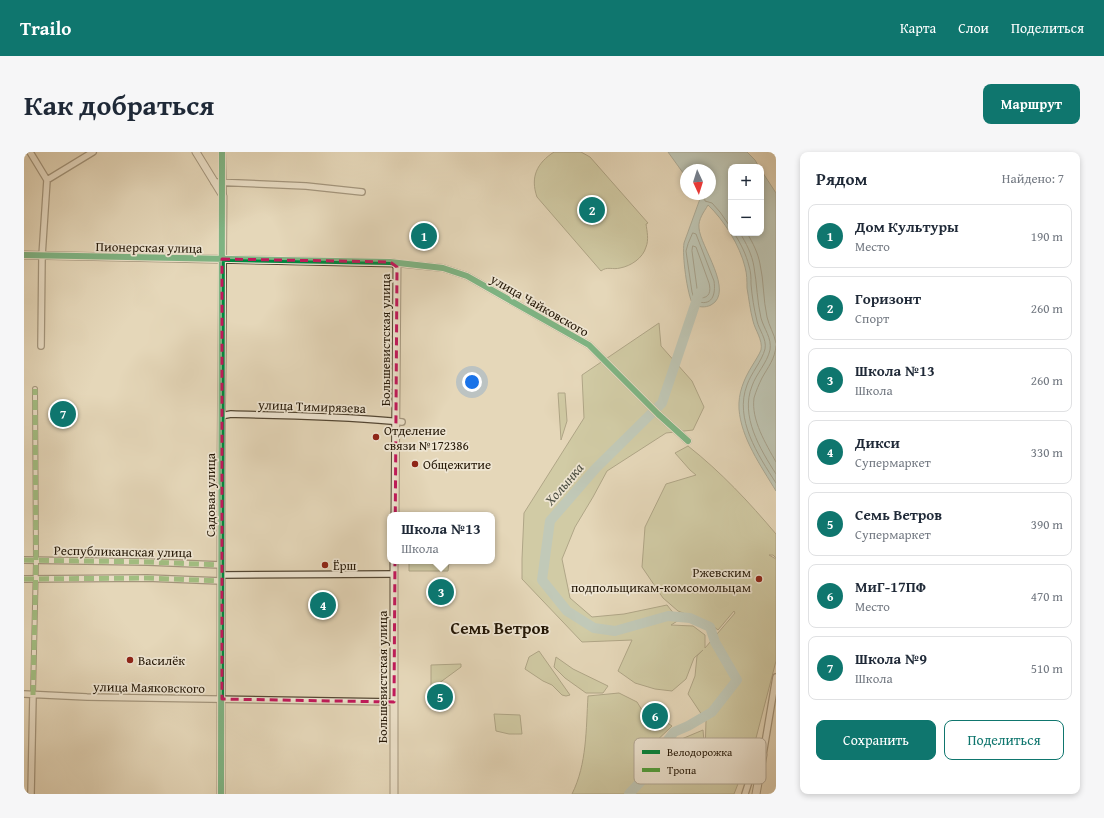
<!DOCTYPE html>
<html lang="ru">
<meta charset="utf-8">
<style>
body{margin:0;font-family:"Gentium Book Plus",serif;background:#f6f6f7;color:#1f2937}
.controls{position:absolute;right:12px;top:12px;display:grid;overflow:hidden;border-radius:8px;box-shadow:0 2px 6px #0003}
.controls button{width:36px;height:36px;display:grid;place-items:center;padding:0;border:0;border-bottom:1px solid #e0e1e3;background:#fff;color:#1f2937;font:20px sans-serif}
.compass{position:absolute;left:656px;top:12px;width:36px;height:36px;border-radius:50%;background:#fff;box-shadow:0 2px 6px #0003;rotate:176deg}
.you{position:absolute;left:448px;top:230px;width:14px;height:14px;margin:-10px;border:3px solid #fff;border-radius:50%;background:#1a73e8;box-shadow:0 0 0 6px #1a73e833}
.badge{display:grid;place-items:center;width:26px;height:26px;border-radius:50%;background:#0f766e;color:#fff;font-size:13px;font-weight:700}
.pin{position:absolute;translate:-50% -50%;border:2px solid #fff;box-shadow:0 1px 4px #0006}
.popup{position:absolute;left:363px;top:360px;width:108px;height:52px;box-sizing:border-box;display:grid;place-content:center;border-radius:8px;background:#fff;filter:drop-shadow(0 1px 3px #0005);font-size:13px;white-space:nowrap;color:#747a83}
.popup b{font-size:15px;color:#1f2937}
.popup::after{content:'';position:absolute;left:50%;top:100%;margin-left:-8px;border:8px solid transparent;border-top-color:#fff}
.list{margin:0;padding:0;list-style:none}
h2{display:flex;justify-content:space-between;align-items:center;height:52px;margin:0;padding:0 16px;font-size:17px}
h2 small{font-size:13px;font-weight:400;color:#747a83}
.list li{display:grid;grid-template-columns:26px 1fr auto;gap:12px;align-items:center;box-sizing:border-box;height:64px;margin:0 8px 8px;padding:0 8px;border:1px solid #e0e1e3;border-radius:8px}
.list b{display:block;font-size:15px;white-space:nowrap}
.list p{margin:0;font-size:13px;white-space:nowrap;color:#747a83}
.list em{font-size:13px;font-style:normal;color:#747a83}
.actions{display:flex;gap:8px;padding:12px 16px}
.actions a{flex:1;padding:9px 0;border:1px solid #0f766e;border-radius:8px;text-align:center;font-size:14px;color:#0f766e}
.actions .main{background:#0f766e;color:#fff}
.map{position:relative;flex:none;width:752px;height:642px;overflow:hidden;border-radius:8px}
header{display:flex;align-items:center;gap:24px;box-sizing:border-box;height:56px;padding:0 20px;background:#0f766e;color:#fff}
header strong{font-size:19px}
nav{display:flex;gap:22px;margin-inline-start:auto;font-size:14px}
.intro{display:flex;align-items:center;justify-content:space-between;box-sizing:border-box;height:96px;padding:0 24px}
h1{margin:0;font-size:28px}
.button{padding:10px 18px;border-radius:8px;background:#0f766e;color:#fff;font-size:14px;font-weight:700}
main{display:flex;gap:24px;padding:0 24px}
aside{flex:1;background:#fff;border-radius:8px;box-shadow:0 2px 6px #0003}
.map>svg:first-child{display:block}
.green{fill:#b9bd8c;stroke:#6e6a49}
.water{fill:#96b8b5;stroke:#68786f}
.lines{fill:none;stroke-linecap:round;stroke-linejoin:round}
.shore{stroke:#5d685e;stroke-width:1}
.river{stroke:#96b8b5;stroke-width:10}
.pedestrian-casing{stroke:#544733;stroke-width:6}
.minor-casing{stroke:#544733;stroke-width:8}
.tertiary-casing{stroke:#544733;stroke-width:9}
.pedestrian{stroke:#eee5d2;stroke-width:4}
.minor{stroke:#eee5d2;stroke-width:5.5}
.tertiary{stroke:#eee5d2;stroke-width:7}
.quiet{stroke:#50a13d;stroke-width:5;stroke-dasharray:10 5;stroke-linecap:butt}
.cycleway-casing{stroke:#eee5d2;stroke-width:8}
.cycleway{stroke:#00873e;stroke-width:6}
.marked{fill:none;stroke:#c2185b;stroke-width:3;stroke-dasharray:8 5;stroke-linejoin:round}
.poi-dot{fill:#8f2418;stroke:#eee5d2;stroke-width:1.5}
.labels{text-anchor:middle;stroke-width:3.5;stroke-linejoin:round;paint-order:stroke}
.street-label{font-size:13px;fill:#241706;stroke:#eee5d2}
.poi-label{font-size:13px;fill:#241706;stroke:#eee5d2;text-anchor:start}
.water-label{font-size:14px;font-style:italic;fill:#4c4f43;stroke:#eee5d2}
.district-label{font-size:17px;font-weight:bold;fill:#241706;stroke:#eee5d2}
.key{fill:#eee5d2;stroke:#b1a795;stroke-width:1}
.key-label{font-size:11px;fill:#241706}
</style>
<header>
<strong>Trailo</strong>
<nav><a>Карта</a><a>Слои</a><a>Поделиться</a></nav>
</header>
<div class="intro"><h1>Как добраться</h1><a class="button">Маршрут</a></div>
<main>
<div class="map">
<svg width="752" height="642" viewBox="0 0 752 642">
<rect width="100%" height="100%" fill="#e5d7b9"/>
<filter id="stains"><feTurbulence type="fractalNoise" baseFrequency=".005" numOctaves="4"/><feColorMatrix values="0 0 0 0 .2 0 0 0 0 .09 0 0 0 0 .02 0 0 0 .5 -.17"/></filter>
<radialGradient id="worn" r=".72"><stop offset=".6" stop-color="#630" stop-opacity="0"/><stop offset="1" stop-color="#630" stop-opacity=".3"/></radialGradient>
<path class="green" d="M530,0H557L566,5L624,71L622,72C623,79 625,88 622,95C619,106 607,114 596,116C589,118 583,114 577,119L513,45C506,25 513,11 530,0Z
M635,171L637,194L668,229L680,255L669,278L642,281L583,319L569,345L551,375L538,407L546,446L568,465L600,462L643,453L655,468L647,473L669,474L681,483V496L711,461L710,459L694,478L685,471L654,459L639,446L618,415L621,375L642,332L672,323L666,318L651,301L664,294C697,320 725,350 752,382V406L749,403H745L752,407V509L732,586L710,642H548C563,612 562,577 564,544L595,541L613,550L626,571L636,566L648,574L625,596L617,617L620,629L625,606L648,591L679,578L681,601L682,569L664,542L671,524L673,504L679,498L670,506L662,527L648,539L631,537L611,531L594,519L608,488L558,490L498,427V407L500,361L560,266L558,223Z
M534,241H541L543,269L537,288Z
M385,409H425L424,419H385Z
M515,499L546,543L542,544L538,543L528,533L519,529L501,517L505,505Z
M532,505L549,517L584,534L579,541H562L541,526L530,515Z
M437,512V515L407,537V513Z
M470,562L496,563L498,582H485L472,579Z"/>
<path class="water" d="M644,0H723L731,8L735,15H707V81H737V18L752,41V339C737,314 717,286 715,257C714,241 720,227 728,214C731,209 735,203 737,198C739,188 731,178 729,169C726,158 725,147 723,136C723,129 723,122 721,115C716,94 700,68 684,53C680,60 674,67 675,76C676,94 711,140 687,153C681,156 675,155 669,153C663,142 658,103 660,91L677,44L675,42H686V18H662V25Z"/>
<g class="lines">
<path class="shore" d="M680,42L681,49L688,51L696,60L707,76
M669,81L672,82L690,129C692,143 688,155 672,149L670,146L668,140L662,99L664,92Z
M710,81C717,92 722,102 725,114C727,120 727,126 727,132C728,144 730,157 733,169C735,178 743,187 741,197C738,209 727,221 723,233C710,267 734,303 752,331
M716,81C722,91 728,102 730,115C733,132 733,149 737,166C740,177 748,186 746,198C743,211 732,222 728,234C716,264 736,297 752,322
M723,81C729,91 734,101 736,112C740,129 739,147 743,165C745,174 750,181 752,191
M669,94L672,95L685,131C687,139 686,146 676,146L674,144L668,99Z
M752,194C751,207 744,215 738,226C735,232 732,239 730,246C727,268 742,292 752,310"/>
<path class="river" d="M605,642L619,627L623,603L640,593L650,580L664,574L688,560L713,528L691,490L686,475L666,466L644,464L591,479L570,476L543,459L518,428L526,369L572,316L638,251L675,141"/>
<g class="pedestrian-casing">
<path id="pedestrian" d="M9,543L12,409L11,237"/>
</g>
<g class="minor-casing">
<path id="minor" d="M6,0L23,28
M198,0L199,44
M23,28L69,0
M190,30L282,34L338,40
M370,111L419,116L443,124L565,193L634,262L664,289
M17,194L18,104L23,28
M197,264L207,262C264,264 322,264 378,270
M0,408L124,410L197,413
M197,423L370,422
M0,427L123,426L197,429
M0,542L63,545L370,550
M7,642L9,543
M721,642L729,617L739,603L752,525"/>
</g>
<g class="tertiary-casing">
<path id="tertiary" d="M172,0L199,44L197,324V642
M0,103L370,111L373,115L371,363
M370,642V409
M732,642L739,603"/>
</g>
<use href="#pedestrian" class="pedestrian"/>
<use href="#minor" class="minor"/>
<use href="#tertiary" class="tertiary"/>
<path class="quiet" d="M0,408L124,410L197,413
M0,427L123,426L197,429
M9,543L12,409L11,237"/>
<g class="cycleway-casing">
<path id="cycleway" d="M0,103L366,110L419,116L443,124L565,193L634,262L664,289
M197,642L198,0"/>
</g>
<use href="#cycleway" class="cycleway"/>
</g>
<path d="M0 0H752V642H0ZM198,107L366,110L373,115L370,550L198,547Z" fill="#e5d7b9" fill-opacity=".55" fill-rule="evenodd"/>
<path class="marked" d="M198,107L366,110L373,115L370,550L198,547Z"/>
<g class="poi-dot">
<circle cx="352" cy="285" r="4"/>
<circle cx="391" cy="312" r="4"/>
<circle cx="301" cy="413" r="4"/>
<circle cx="735" cy="427" r="4"/>
<circle cx="106" cy="508" r="4"/>
</g>
<g class="labels">
<g class="street-label">
<text transform="translate(125 95) rotate(1)" y="5">Пионерская улица</text>
<text transform="translate(516 153) rotate(30)" y="5">улица Чайковского</text>
<text transform="translate(361 188) rotate(-90)" y="5">Большевистская улица</text>
<text transform="translate(288 254) rotate(2)" y="5">улица Тимирязева</text>
<text transform="translate(186 343) rotate(-90)" y="5">Садовая улица</text>
<text transform="translate(99 399) rotate(1)" y="5">Республиканская улица</text>
<text transform="translate(358 525) rotate(-90)" y="5">Большевистская улица</text>
<text transform="translate(125 535) rotate(1)" y="5">улица Маяковского</text>
</g>
<g class="poi-label">
<text x="360" y="283">Отделение<tspan x="360" dy="15">связи №172386</tspan></text>
<text x="399" y="317">Общежитие</text>
<text x="309" y="418">Ёрш</text>
<text x="727" y="425" text-anchor="end">Ржевским<tspan x="727" dy="15">подпольщикам-комсомольцам</tspan></text>
<text x="114" y="513">Василёк</text>
</g>
<g class="water-label">
<text transform="translate(540 332) rotate(-49)" y="5">Холынка</text>
</g>
<g class="district-label">
<text x="476" y="482">Семь Ветров</text>
</g>
</g>
<rect x="610" y="586" width="132" height="46" rx="6" class="key"/>
<rect x="618" y="598" width="18" height="4" fill="#00873e"/>
<rect x="618" y="616" width="18" height="4" fill="#50a13d"/>
<g class="key-label">
<text x="643" y="604">Велодорожка</text>
<text x="643" y="622">Тропа</text>
</g>
<rect width="100%" height="100%" filter="url(#stains)"/>
<rect width="100%" height="100%" fill="url(#worn)"/>
</svg>
<div class="controls">
<button>+</button>
<button>−</button>
</div>
<svg class="compass" viewBox="-18 -18 36 36"><path d="M0-13l5 13h-10z" fill="#e53935"/><path d="M0 13l5-13h-10z" fill="#747a83"/></svg>
<div class="you"></div>
<div class="pin badge" style="left:400px;top:84px">1</div>
<div class="pin badge" style="left:568px;top:58px">2</div>
<div class="pin badge" style="left:417px;top:440px">3</div>
<div class="popup"><b>Школа №13</b>Школа</div>
<div class="pin badge" style="left:299px;top:453px">4</div>
<div class="pin badge" style="left:416px;top:545px">5</div>
<div class="pin badge" style="left:631px;top:564px">6</div>
<div class="pin badge" style="left:39px;top:262px">7</div>
</div>
<aside>
<h2>Рядом<small>Найдено: 7</small></h2>
<ul class="list">
<li><span class="badge">1</span><div><b>Дом Культуры</b><p>Место</p></div><em>190 m</em></li>
<li><span class="badge">2</span><div><b>Горизонт</b><p>Спорт</p></div><em>260 m</em></li>
<li><span class="badge">3</span><div><b>Школа №13</b><p>Школа</p></div><em>260 m</em></li>
<li><span class="badge">4</span><div><b>Дикси</b><p>Супермаркет</p></div><em>330 m</em></li>
<li><span class="badge">5</span><div><b>Семь Ветров</b><p>Супермаркет</p></div><em>390 m</em></li>
<li><span class="badge">6</span><div><b>МиГ-17ПФ</b><p>Место</p></div><em>470 m</em></li>
<li><span class="badge">7</span><div><b>Школа №9</b><p>Школа</p></div><em>510 m</em></li>
</ul>
<div class="actions"><a class="main">Сохранить</a><a>Поделиться</a></div>
</aside>
</main>
